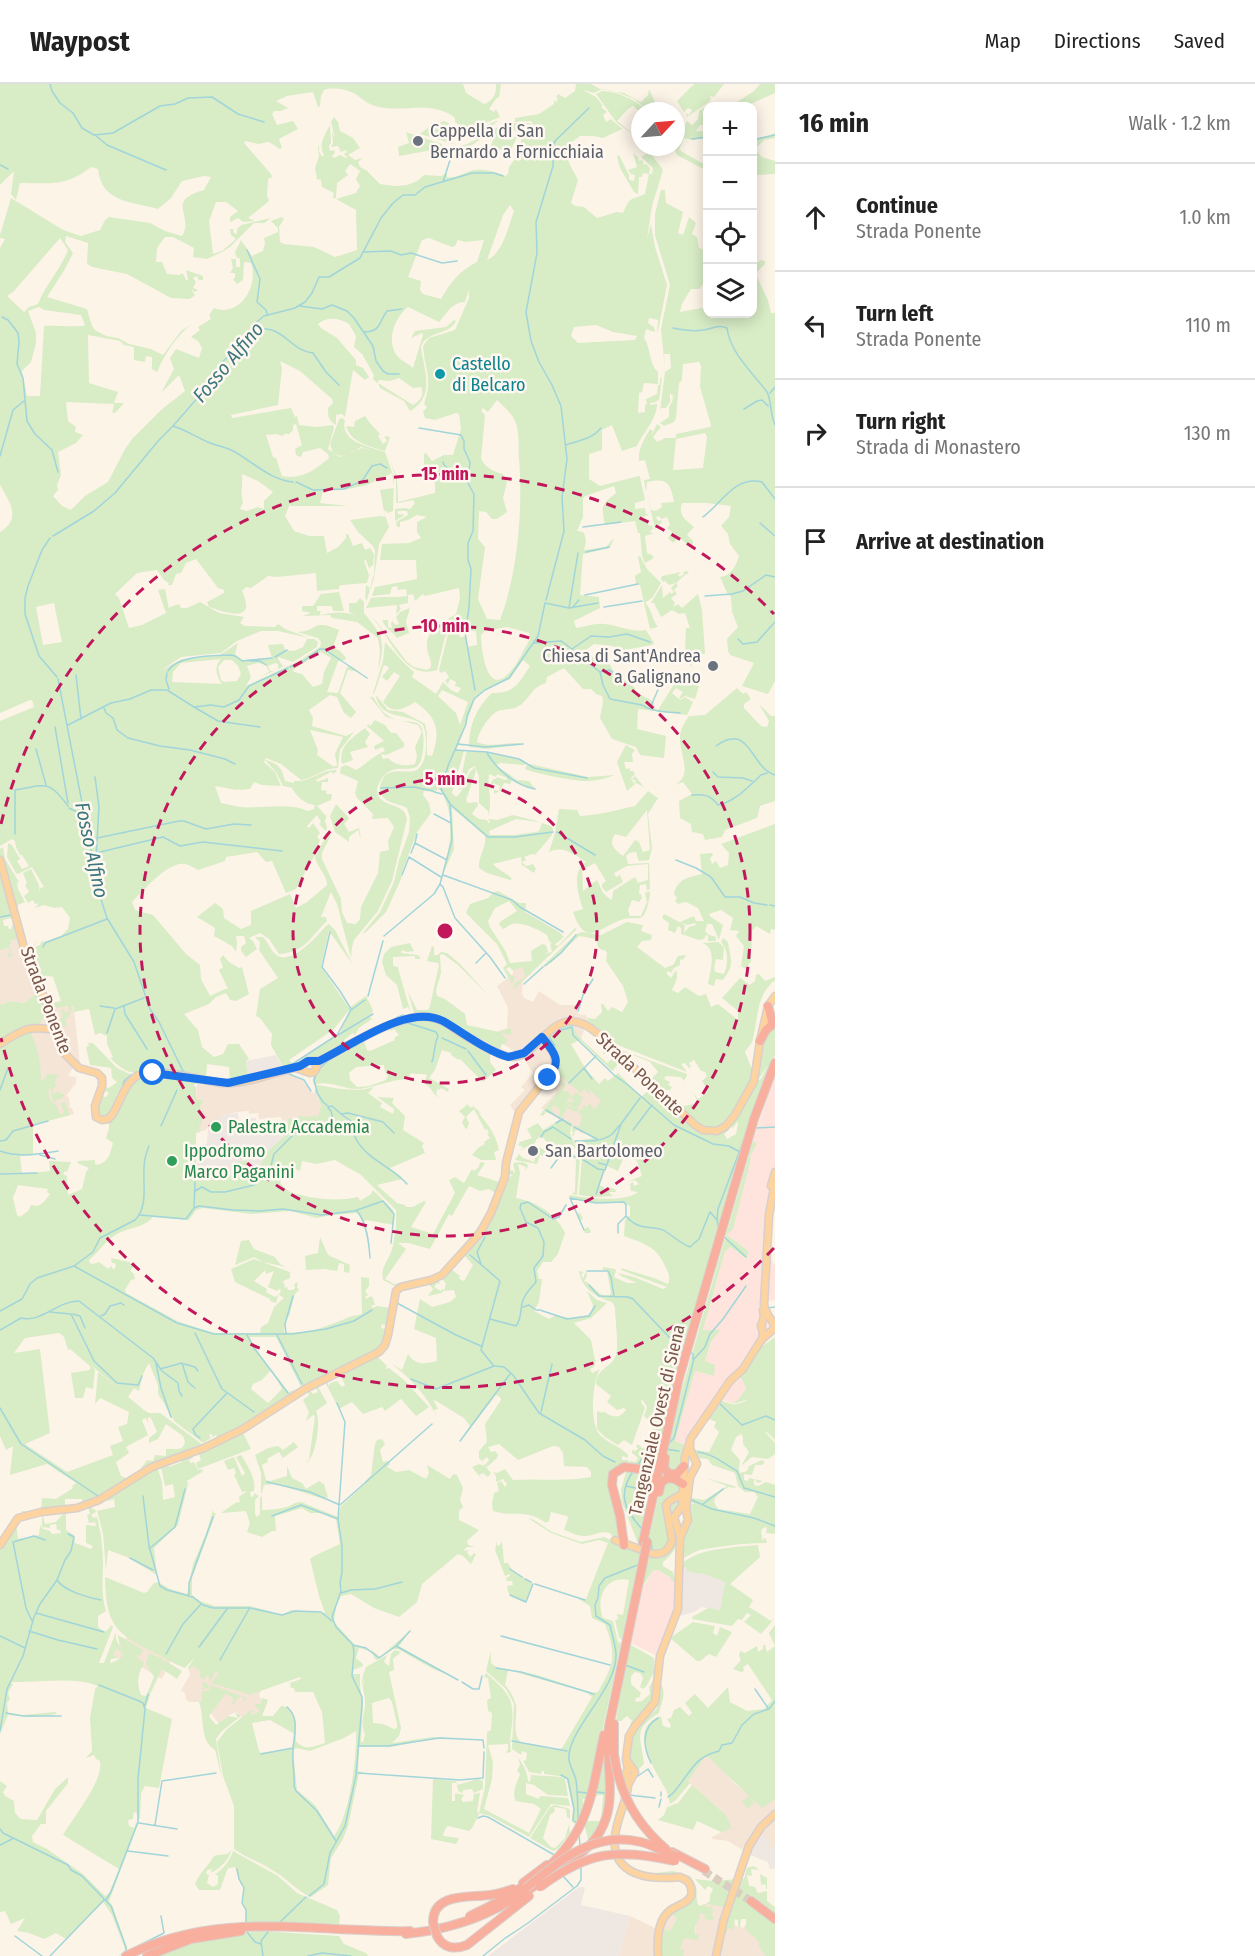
<!DOCTYPE html>
<meta charset="utf-8">
<style>
body{margin:0;font-family:"Fira Sans Condensed",sans-serif;background:#f6f6f6;color:#222}
.controls{position:absolute;right:18px;top:18px;display:grid;overflow:hidden;border-radius:12px;box-shadow:0 3px 15px #0003}
.controls button{width:54px;height:54px;display:grid;place-items:center;padding:0;border:0;border-bottom:2px solid #e0e0e0;background:#fff;color:#222;font:30px sans-serif}
.compass{position:absolute;left:631px;top:18px;width:54px;height:54px;border-radius:50%;background:#fff;box-shadow:0 3px 15px #0003;rotate:64deg}
.stop{position:absolute;width:18px;height:18px;margin:-14px;border:4px solid #1a73e8;border-radius:50%;background:#fff}
.stop.end{background:#1a73e8;border-color:#fff;box-shadow:0 2px 6px #0008}
.list{margin:0;padding:0;list-style:none}
h2{display:flex;justify-content:space-between;align-items:center;height:78px;margin:0;padding:0 24px;font-size:26px}
h2 small{font-size:20px;font-weight:400;color:#767676}
.list li{display:grid;grid-template-columns:39px 1fr auto;gap:18px;align-items:center;box-sizing:border-box;height:108px;padding:0 24px;border-top:2px solid #e0e0e0}
.list b{display:block;font-size:22px;white-space:nowrap}
.list p{margin:0;font-size:20px;white-space:nowrap;color:#767676}
.list em{font-size:20px;font-style:normal;color:#767676}
.icon{flex:none;width:33px;height:33px;fill:none;stroke:currentColor;stroke-width:2;stroke-linecap:round;stroke-linejoin:round}
.map{position:relative;flex:none;width:775px;height:1872px;overflow:hidden}
header{display:flex;align-items:center;gap:36px;box-sizing:border-box;height:84px;padding:0 30px;background:#fff;border-bottom:2px solid #e0e0e0}
header strong{font-size:28px}
nav{display:flex;gap:33px;margin-inline-start:auto;font-size:21px}
main{display:flex}
aside{flex:1;background:#fff}
.map>svg:first-child{display:block}
.residential{fill:#f5e5d6}
.commercial{fill:#fee4dc}
.industrial{fill:#eee7e2}
.green{fill:#d8ecc6;fill-rule:evenodd}
.lines{fill:none;stroke-linecap:round;stroke-linejoin:round}
.stream{stroke:#a1d5da;stroke-width:1.5}
.highway-tunnel{stroke:#dccdc1;stroke-width:8;stroke-dasharray:8 4;stroke-linecap:butt}
.major-casing{stroke:#d9d0cd;stroke-width:9}
.highway-casing{stroke:#d9d0cd;stroke-width:10}
.major{stroke:#fdd4a0;stroke-width:6}
.highway{stroke:#f9af9e;stroke-width:8}
.highway-bridge-casing{stroke:#d9d0cd;stroke-width:10;stroke-linecap:butt}
.highway-bridge{stroke:#f9af9e;stroke-width:8}
.route{stroke:#1a73e8;stroke-width:8}
.ring{fill:none;stroke:#c2185b;stroke-width:3;stroke-dasharray:10 8}
.worship-dot{fill:#6b7280;stroke:#fff8f0;stroke-width:2}
.culture-dot{fill:#0f9aa8;stroke:#fff8f0;stroke-width:2}
.leisure-dot{fill:#2e9e5b;stroke:#fff8f0;stroke-width:2}
.labels{text-anchor:middle;stroke-width:5;stroke-linejoin:round;paint-order:stroke}
.worship-label{font-size:18px;fill:#5b616d;stroke:#fff8f0;text-anchor:start}
.culture-label{font-size:18px;fill:#0d838f;stroke:#fff8f0;text-anchor:start}
.street-label{font-size:18px;fill:#79584b;stroke:#fff8f0}
.leisure-label{font-size:18px;fill:#27864d;stroke:#fff8f0;text-anchor:start}
.water-label{font-size:20px;font-style:italic;fill:#3d787e;stroke:#fff8f0}
.centre{fill:#c2185b;stroke:#fff8f0;stroke-width:3}
.ring-label{font-size:18px;text-anchor:middle;font-weight:bold;fill:#c2185b;stroke:#fff8f0;stroke-width:5;stroke-linejoin:round;paint-order:stroke}
</style>
<header>
<strong>Waypost</strong>
<nav><a>Map</a><a>Directions</a><a>Saved</a></nav>
</header>
<main>
<div class="map">
<svg width="775" height="1872" viewBox="0 0 775 1872">
<rect width="100%" height="100%" fill="#fdf4e8"/>
<path class="residential" d="M23,851L27,865L40,861L32,881L41,908L25,919L9,917L4,920H0V862L1,864L11,860L10,856Z
M526,879L532,889L523,897L522,909L524,914L533,918L539,907L560,921H578L577,928L581,931H586L588,935L581,955L551,959L556,986L581,1007L586,1002L603,1018L583,1050L541,1024L557,1008L548,999L521,1029L513,1026L510,1021L525,1006L521,1003L533,989L522,972L496,956L498,947L507,944L508,924L497,902L513,890L512,881Z
M73,917L80,980L86,982V984L74,982L68,992L76,993V999L66,1012L69,1013L70,1024H72L74,1030L43,1038L40,992L29,942L40,936L47,922Z
M286,989L303,997L312,1009L316,1008L321,1023L319,1033L282,1037L281,1033L259,1035L258,1029L249,1030V1027L237,1028L224,1031L204,1047L195,1048L201,1016L196,1015L197,1000L220,1003L235,1002L258,998Z
M131,1550L172,1574L162,1595L134,1579L130,1584L109,1568Z
M195,1575L261,1606L259,1611L261,1615L268,1616L262,1632L248,1639L236,1628L229,1631V1633L219,1640L201,1616L199,1618H189L186,1615L185,1609L181,1606L190,1591L188,1584Z
M705,1673H708L715,1678L735,1700L756,1717L775,1699V1784L770,1785L768,1778L749,1770L728,1757L712,1755V1753L724,1747L727,1735L726,1731L687,1697Z
M705,1820L731,1823L727,1834L729,1837L734,1839L736,1842L745,1844L759,1858V1863L767,1872H619L630,1832L657,1845L666,1828L670,1829L677,1834L670,1847L665,1845L662,1847L670,1853L683,1856L687,1851L695,1850L696,1839L688,1827Z"/>
<path class="commercial" d="M775,990V1122L771,1124L769,1169L773,1179L775,1180V1216L767,1217L766,1223L775,1236V1249L764,1258L765,1260L762,1261L747,1285L740,1292L746,1303L738,1316L732,1319L714,1313L685,1361L675,1357L695,1287L713,1292L705,1278L711,1258L719,1246H703L725,1167L731,1163L745,1174L749,1170L747,1166L727,1151L751,1076L750,1073L757,1059L753,1057Z
M654,1486H658L671,1494L682,1493V1528L661,1574L629,1558L642,1502L647,1498L650,1489Z"/>
<path class="industrial" d="M276,971L283,983L248,993L246,977Z
M238,1029L239,1040L249,1039V1034H256L257,1039L288,1036V1049L269,1066L263,1078L258,1083L250,1084L233,1092L195,1094L198,1061L207,1060L208,1044L219,1034L227,1030Z
M682,1482L687,1484V1488L704,1490L725,1498L720,1526L702,1523L694,1528L680,1532L682,1522Z
M761,1750L770,1757L766,1763L768,1764L775,1761V1784L770,1785L768,1778L750,1771L754,1766L755,1758Z
M579,1803H585L581,1821L630,1832L619,1872H488Z"/>
<path class="green" d="M0,0H463L466,9L484,20C493,17 497,9 496,0H501L499,13L496,15L489,25L494,28L496,25L500,33L476,43L472,41L470,43L476,45L499,36L492,42V44C474,52 472,49 455,38V34C431,15 403,30 375,22C367,20 362,14 355,10C347,5 332,3 324,6L321,12L320,22L318,23L313,8L287,12L276,17L288,24L280,27H274L272,30L277,41L293,37L298,45L279,55L282,64L280,65L269,58L258,60L245,57L244,59L271,90L272,93L268,95L267,112L269,117L248,134L255,137L243,138L238,134L230,138V133L238,127L226,118H216L209,137L213,170L222,167L236,155L231,151L230,145H233L234,149L237,150V145L241,141L271,134L264,139H254L230,163L222,168L207,175L193,173L194,164L173,153H165L157,164L156,178H162L167,190L180,191L181,189L184,191L186,196H188L186,186L203,192V196H199L197,192L193,194L196,198L193,204L198,206L195,208L191,205L195,211L190,215L171,214L127,190L92,183L87,180L88,159L66,152L65,158L73,169L65,185L47,213L87,225L92,242L95,246L106,252L118,254L129,260L151,265L163,271L181,247L192,240C177,251 164,271 157,288L152,285V273L146,272L145,278L134,276V263L124,261L120,257L88,251L89,299L118,308L114,319H124L115,329L113,328L112,330L114,320L66,318L68,337L76,343L75,348L83,351L76,359L58,368L61,391L57,401L58,406L53,412L62,422L71,426L85,412L108,398L125,365L132,355L161,326L185,307L179,291L161,309L174,285L170,274L176,265L199,274L202,264L198,257L191,253L200,246L198,243L211,235L209,231L214,224C240,234 259,202 251,179L244,178L243,196L237,200L233,195L235,194V189H230L233,184L231,175H236V183H240V174H237L235,168L241,156L252,172L263,167L265,159L264,154L278,148V144L271,137L282,133L284,135L279,143L280,158L284,160L314,163L335,173L357,166L356,126L336,115L356,109L360,102L356,95L360,87L350,80L345,87L348,91L337,99L336,114H333L334,109L322,103L321,96L317,95L315,84L319,72L318,63L319,61V67L322,73L324,71C318,60 325,51 330,41L331,59L329,62L330,67L334,66L335,69L332,72L334,74L340,71L348,75L344,70L347,68L346,66L341,68L338,62L331,63L333,59L332,47L335,55L331,38L334,33L338,38L340,47L353,54L360,64L348,71L355,76L363,74L358,78L360,83L366,86L380,100C396,103 412,104 424,91L441,92L447,89V93C458,95 465,87 475,86C486,85 496,88 505,92L508,90L509,83L524,63L521,61V52L529,49L534,41L531,37L515,38V34L539,30L554,20V16L556,18L558,15L556,13L558,10L565,14L575,7L576,0H591L600,5L624,9L641,18L648,11L649,5L655,18L662,27H649L634,15L614,7L602,5L594,9L583,6L596,13L603,22L601,23L607,28L603,31L606,38L611,35L622,45L603,54L593,52H580L567,62L569,79L578,96L571,119L575,122L584,123L597,134L617,128L623,129C631,111 630,117 645,110L649,90L643,89L642,93H639L638,110L634,108L620,84L617,72L619,71L629,91V96L634,97L635,91L631,90L628,86L637,83L633,69L638,73L639,77L642,76L644,81L646,80L650,84L649,90H652L653,84L641,73L647,69L642,63H646L663,86L652,122L647,155L651,140L655,163L667,201L658,247L657,248L658,236L649,234L648,239L654,243L655,248L646,245L644,254C651,264 649,280 658,288V300L644,299L642,308L639,309L638,329L645,328V321L647,320L646,315L657,310L658,301H660V294H662L659,316L653,319L651,318L650,321L657,320C657,335 643,349 637,362L622,367L612,341L602,346V366L589,370V395L600,402L639,392L640,393L645,416L635,419V425L645,424L646,430H649L643,433L644,437H647L649,442L652,441L653,445L649,448L654,449L645,452L647,469L652,471L654,474L645,479L642,472L640,449H638L635,437L605,441C601,420 601,421 616,409L614,402L585,412L583,414V433L577,447L583,448C587,454 586,460 584,466L606,463L614,454L610,464L583,470L580,511L599,513L600,524L574,537L576,544C585,543 595,539 604,540C618,541 633,549 646,546L654,559L652,561L619,567L613,562L594,560L587,565L592,573L609,579L614,588L635,604L636,608L654,618V624L658,626L676,597L699,602L695,615L685,612L680,615L679,614L683,608L676,604L672,609L680,616L685,613L693,618L687,631L638,625L637,645L666,652L664,674L640,671L636,663L612,655L600,634L603,617L602,612L596,610L591,605H583L564,584L547,593L546,599C529,604 531,616 517,623C512,626 504,625 498,627C489,631 478,649 477,658C492,665 510,656 525,660L487,665L469,663C469,641 476,624 492,609C514,610 519,599 530,582L523,576L510,595L485,606L475,615L459,659L465,662L458,661L457,665L464,667L452,709L456,713C466,706 465,690 475,683L476,687L466,716L468,719L477,718L478,721L472,730L479,735L487,736L488,739L490,738L488,735L497,736L513,731L540,738L516,735L489,747L490,751H514L536,748L539,747L542,739L551,742L553,745L552,751L535,771L532,770L524,773L526,776L522,778L526,782L533,780L536,785L534,789L522,781L521,773L493,780C499,787 508,789 512,795L510,796L487,789L479,784C478,772 487,763 485,752L452,724L454,765L444,788L443,787C451,759 456,730 440,706L437,705L436,708L424,707L423,711L429,719L431,729L417,748L401,791L402,793L386,828L365,849H363L380,828L394,798L399,776L409,748L410,734L407,724C400,720 392,720 385,715C382,712 379,708 380,703C385,677 409,693 418,685C428,677 428,652 423,641C408,628 379,637 376,611L388,626L403,628L425,640L427,649V671L432,672C441,646 437,633 415,618C403,625 394,631 383,618L400,592L394,588L387,597L382,593L389,584L387,582L384,581L374,610L373,609L383,577L385,558L404,579L414,588L412,593L436,610L443,598L451,606L458,609L461,604L455,602L456,598L450,595L448,600L445,597L449,593L445,587L441,589L439,586L448,550L458,548L460,553H465L466,549L467,563L477,561L476,547H452L462,544L476,545V543L452,544L445,553L437,586C402,597 391,551 371,533L376,537L407,578L414,583L427,586L431,583C432,575 427,570 427,563C425,546 444,538 456,530L460,514L459,504L425,512L423,510L415,517L413,510L408,511V519L399,521L401,525L396,530L397,521L366,524L371,514C384,512 395,514 407,512L406,505L398,506L397,502L392,503L390,510L372,512L375,503L417,495L416,476H380L382,460L409,459L421,454L417,448V438L427,433L417,431L408,436L400,438V443H397L396,438L408,431L407,427H398V430L405,431L395,437V425L405,424L410,425L415,419L413,416L398,419L396,418V393L389,374L397,393L398,418L435,409V396L424,383V370L426,369L432,377L444,371H453L461,345L459,330L456,329L435,336L425,334L423,328L427,323L424,320C433,294 425,287 423,262L429,254L455,246L469,214V206L465,218C451,219 448,228 439,238L408,223C394,234 384,260 400,275C404,278 409,280 413,284L423,251L422,249L411,254L415,247L446,243L454,236L456,237C449,252 427,246 421,263C424,286 436,313 410,327L404,317L380,304L378,299L413,321C420,317 425,311 421,303L413,304L399,294L390,297L379,296L377,299L373,295L374,291L362,270L354,263L356,252L349,240C339,234 327,232 318,240L321,244L337,254L356,276V281L363,284L369,293L365,296L353,286L345,333L342,330L336,331V341C328,336 328,333 328,324L333,319L332,315L300,287L280,277L282,284L278,321L231,331L232,334L291,324L295,333L297,332L299,341L317,343L333,341L334,344L328,365L339,373L362,364L372,366L361,363L353,368L340,372L333,369L330,360L339,335L342,334L345,336C339,358 370,363 385,368L394,394L393,427L388,429L385,426L384,428L389,443L379,460L374,494L366,518V514L365,515L366,501L369,503V507L374,490L375,466L372,461L358,448L350,436L380,432L385,433L380,406L394,404L392,389L367,401L343,406L323,407L320,419L348,422H291L290,420L285,432L294,447L309,452H324L327,469L338,463L346,454V450H348L353,462L362,459L365,466L370,464L374,470L373,481L369,484L366,476L364,477L369,491L367,499L342,501L339,502V505L317,507L316,489L277,493L268,492L251,504L246,503L242,507C257,540 227,529 209,523L207,518L224,509V506L218,504L196,475L186,479L181,489L176,490L172,501H168L169,499L164,496L157,486L137,489L115,510L119,514L129,544L142,541L166,529L158,506L165,505L169,525L170,523L179,520L181,524H187L200,518L219,529L244,533L240,539L245,542L275,543L278,540L285,545L309,554L278,547H261L237,557L221,569L181,573L160,587L182,575L218,572L238,559L235,570L243,576L272,574L268,561L283,560L285,566L294,567L303,563L307,555H314L318,558L317,563L293,578L278,573V575L283,582L287,581L278,585V580L275,579L268,582L270,587H274L260,593L269,588L266,581L258,579L247,582L251,593L246,602L299,577L320,563L321,558L318,554L297,548C320,547 311,534 339,546L333,563L340,567L346,574L345,576L338,577L327,608L338,609L347,583L351,582L359,588L348,586L340,609L356,628L351,634L344,629L337,613L330,611L309,626L313,634L312,642L346,652L354,648L340,666L338,684C324,684 314,694 301,696L281,680L266,674L264,678L275,688L281,702L262,701L254,698L250,705L239,706V704L237,706L215,702L221,719C227,720 234,722 240,723C262,725 288,718 308,727L314,725L315,721C304,720 297,713 292,704L283,702L276,688L265,676C279,679 282,685 285,697L294,699V697C312,698 321,685 337,686L334,690L331,688L316,696L317,698L328,694V698H322L321,706L327,707L326,710H332L331,716L317,722L326,732L327,731L325,737L327,744L326,747L319,740L321,738L317,731L307,742L309,744L313,739L320,749L317,753L320,756L315,767H317L296,805L286,809L272,777L266,778L257,768L226,773L225,777L198,786C194,784 190,781 185,780C168,777 143,807 132,818L135,826L153,831L186,870L200,881L201,895L210,912L225,905H228L219,886L223,883L220,875L223,871L229,878L239,884L242,883L249,910L236,917L230,916L226,909L216,913L209,920L184,930L198,946L202,963L214,973L223,970L228,960H239L249,975L246,977L248,993L280,985L230,997L229,983L207,980L206,995C192,993 178,990 163,988C138,986 133,997 110,974L113,973L107,960V952L100,949L95,951L89,925L73,928L74,925L73,921L71,922L72,926L67,935L65,932L67,942L63,943L60,934H63L61,926L63,925L65,929L69,928L68,922L55,924L56,927H54L50,920L61,917L53,893L49,892L39,899L28,868L40,861L42,857L43,858L61,852L68,845L70,834L62,823L55,824L43,821L36,824L35,822L37,823L38,819L35,820L33,816L28,819L24,812L29,808L25,801L27,799L23,789L31,785L39,801L40,809V804L44,803L32,783L18,790L16,789L7,773L8,759L12,761L20,775L17,777L22,785L29,782L22,771H20L16,763L15,757L12,755L0,762V637L34,623L32,616H30L0,629V448C22,434 10,419 0,401V164L5,155L0,154V151L11,114L63,146L81,152L100,146L105,136L109,133L150,139L165,147L182,152C195,132 164,117 204,106L211,93L204,92L182,97L171,114L158,125C130,117 102,119 98,85L91,83C66,103 49,99 20,99L16,116L11,110L14,87L0,101ZM510,121L514,127C508,143 503,169 487,176L503,131ZM60,154L68,166C60,186 46,200 38,220L29,223L24,228L7,212L14,207ZM429,154L452,163L455,162L458,156L465,158L484,156L477,178C460,186 450,199 441,215L423,210L420,206L421,197L408,193L422,156ZM39,223L44,226L81,231L85,241C79,244 54,241 44,242L40,312H27L22,287L31,278L36,259V249L28,227ZM596,241L613,248L637,252L635,256L578,259L571,252L574,243ZM497,316C503,322 512,329 515,337C520,349 518,362 519,374C523,425 518,488 500,536L487,535L478,515L485,463L478,455L479,427L486,428L492,435H497L507,428L503,414L507,398L503,390C494,388 484,383 481,374L485,331L481,327L483,324L488,328ZM296,340L302,361L295,365L296,371L301,373L303,368L320,364L328,370L329,374C315,386 302,396 282,392L276,374L273,373L266,351L277,350L282,352L287,349L288,351L293,346V341ZM242,390L258,397L273,408L264,417V425L257,423L247,427L240,425L243,418C240,410 243,399 242,390ZM54,519L62,558L43,561L36,523ZM507,543L529,549L530,555C523,567 517,582 507,591C486,611 481,563 481,551L485,547ZM321,568L331,574L324,588L322,600L313,603L302,590L294,588L293,586ZM221,575C213,583 217,593 222,600L172,598L173,588L181,579ZM224,576H232L238,582L241,590L237,597L224,598L221,596L218,583ZM442,606L468,618L460,641L456,629L438,612ZM310,646L343,653L335,670L337,681L334,683L317,671L318,666Z
M694,0H724L714,13L710,12L711,15L709,18L687,33L686,29L689,31L692,26L688,24L684,28L677,17L693,1V4Z
M760,0H775V9L746,22H708L707,31H704L703,35L707,34V41H700L696,47H707V54L692,56L684,54L679,66L707,82V87L677,71L674,64L687,37L692,41L698,35L699,27L711,19L726,22L728,19L731,22L754,7Z
M602,7C618,7 635,16 648,27L643,23L640,28L633,22L628,25L617,37L636,52L640,33L638,52L640,55L617,39L596,10Z
M444,37L449,39L446,51L447,57L457,61L420,50L430,42Z
M529,39L532,40V43L525,48L522,47L524,40H516L519,42L515,50L516,47L514,46L510,52L505,50V42L503,51L510,53H517L509,70L500,65L494,77L486,74L494,54L486,51C475,58 468,68 455,63C474,61 487,46 506,40C512,39 522,39 529,39Z
M406,48L442,60L443,64L399,72L398,63L409,59Z
M775,49V54L764,56L755,65L762,73L775,77V90L758,91L753,88V54H761Z
M661,106H665L666,119L683,128L678,149L683,151L689,133L696,139L692,150L697,153L699,164L707,167V202L704,199L699,205H691L682,220L680,228L707,223L708,230H752L753,182L761,176L765,177V180L757,188V193L768,216L771,229H775V597L768,610L742,602L754,579L730,571L728,567L727,555L738,543L732,528L731,513L727,509L720,493C731,492 736,482 739,472L730,460L728,450L721,442L729,433L731,422L706,419H682C678,431 685,436 694,443L687,451L693,457L692,465L679,453L673,459L668,454L672,448L667,444L670,441L667,433L661,435L659,432L656,433L658,437L661,436L662,438L655,445L647,411L651,426L656,427L662,423L661,419L674,418C671,400 667,393 647,398L646,408L644,396L650,395L645,376L639,377C638,364 644,356 650,345L653,347L651,350H652L657,340L661,343L653,353L657,358L665,354H676V350L710,343L711,341L700,303L701,282L699,278L683,280L682,296L679,299L676,334L674,338L664,342L660,339L669,333V323L676,310L671,317L673,311L670,310V318L666,324H661L660,327L665,288L671,284L670,270H664L665,285L661,245L670,201L655,151V130ZM705,349L707,353L703,384L673,386L676,355Z
M365,332C369,339 375,344 380,350L378,352L383,360L387,357L384,352L390,353L385,367C369,362 351,359 346,342L354,343L355,337Z
M640,472L647,485L661,499L653,513L645,519C652,525 652,536 658,543L650,545L640,501H636L635,492L641,488L638,473Z
M687,487L689,490H686L676,499L678,502L674,506L677,510L671,514L675,519L673,523L678,520L682,524L698,510L702,526L705,570H691L692,584L690,580V571H687L685,567L686,544H690L685,529L679,530L672,526L661,533L654,519H651L662,501L663,514L670,508L671,510L674,508L671,504L676,499L669,501L665,497L663,498L661,495L662,492L681,488L678,491L680,493L684,490L683,488Z
M339,508L344,527H333L332,522H317V527H322L320,528V531C331,529 344,526 356,532L349,528V519H356L360,514L364,518V529C383,552 386,557 378,587L380,567L378,554L357,538L332,534L330,531L303,532L311,529L302,527V522H313L321,510Z
M410,524L406,538L409,549L397,554C392,546 386,546 382,536H388V543L392,544L391,539L392,537L396,541L399,540L396,533L400,528Z
M737,604L743,610L746,608L751,615L744,620V624L761,642L767,643L769,637L759,620L771,632H775V717L760,722L757,734L725,746L722,753L705,756L703,750L692,748L691,740L680,734L679,717L692,710L683,698L675,701C694,690 679,671 680,653C680,645 685,638 689,632L705,631Z
M370,613H373C377,619 381,627 387,631C409,646 427,624 423,666C420,700 398,673 383,693C380,696 378,701 377,705C377,725 405,717 407,735L392,797L378,827L354,856L352,863L351,874L337,820L331,808L321,833H326L327,837C310,853 306,868 279,870L269,855L260,849L249,854L253,857L257,865L246,873L241,867V863L246,859L244,852H236L237,860L236,868L232,862L214,852L215,844L197,833L215,819L223,825L224,834L241,845L251,841V827L290,810L296,824L307,818L327,801C327,790 317,784 315,773L329,747L331,751L322,769V775L341,815L342,828L347,839L356,840L360,835L361,823L378,789L380,768L389,766L388,757L394,743L388,734L372,735L373,730L357,714L355,709L358,697L340,689L341,683L346,681L356,686C367,680 371,673 385,667L383,663L375,666L374,662L384,657L367,642L368,640L370,642L375,636L385,641L391,649H396L404,659V663L386,671L381,670L383,675L388,674C394,681 406,683 415,680L417,672L415,663L422,648L418,641L386,633Z
M365,644L370,650L365,658L368,663L350,668L353,676L342,680C338,662 352,654 365,644Z
M626,661L635,666L632,670L633,678H624L626,685L630,684V687H633L635,690L631,694L634,700L636,697L632,695L635,692L644,703L636,699L627,707L617,678Z
M469,667C483,668 518,671 527,679L524,681L500,679L496,681L517,696L529,697L536,706L512,696L510,700L504,699L500,707L494,710V706L499,707L500,702L493,699L491,707L490,702L493,695H496L497,693L506,696L507,694L497,690L496,693L489,690C487,705 493,716 488,732V727L479,719V693L475,682L469,685L460,706H459L466,669Z
M530,680L588,693L615,691C607,694 596,697 587,697C579,698 532,689 525,685L526,682Z
M648,707L658,714L648,730L652,764L649,776L639,777L636,768L629,769L626,772L628,780L649,779L650,805L647,806L646,800L640,801L639,810H641L642,815L640,816V818L632,816L628,826L630,832H641L647,818L645,809L649,807L650,810C649,816 647,828 643,832C639,836 629,833 624,835C600,842 586,866 573,828L583,825C578,810 571,788 586,778C574,771 564,761 549,768L555,749L559,725L577,726L580,732C599,731 617,726 635,722ZM647,726L650,766L643,768L639,758L635,756L623,772C614,765 608,760 615,750L626,753ZM595,779L606,797L602,800V803L606,808L623,798L620,791L616,793L614,789L627,782L648,780V796L638,799L635,793L613,807L612,816C601,810 602,805 597,796L583,807L582,786Z
M336,720L349,734L344,740L349,748L359,744L361,756L358,746L349,753V758L335,748L330,732Z
M775,740V846L771,845L770,850L756,842L752,847L751,879H749L747,886L741,882L744,862L736,852L739,847L730,846L733,834L721,826L709,830L711,833L723,841L719,856L712,840H707L705,848H707V850L716,853V857H708V852L706,851L704,855L699,856L681,850V844L678,842L675,849L668,846L669,839L662,834L664,830L685,841L684,849L689,843L696,841L695,839L687,841L680,838L694,832L696,837H704L698,824L686,818L678,820L675,817L677,814L674,810C677,795 689,793 702,790L700,770L712,769L713,771L710,774L712,780L716,777L720,784L728,781L729,769L721,760Z
M3,763L5,775L19,798L17,799L18,805L25,818L18,821L17,824L27,865L40,857L27,822L40,857L28,866H27L8,795L0,773V765Z
M0,779L14,833L3,836L4,842H8L9,845H11L15,835L19,854L11,856V860L9,861L12,871L9,874L7,871L11,869L8,864L0,866Z
M498,807L519,819H526L525,828L559,848L564,853L554,861L549,857L547,851C540,846 521,837 512,840C509,841 506,844 503,845L499,840L501,837L517,827L509,817L495,824L488,837L490,843L506,868L510,879L532,877L531,867L542,860L546,861L548,868L544,870L552,868L550,859L558,862L575,844L577,845L513,906L515,899L525,893L523,883L512,886L510,883L506,885L512,892L515,893L512,900L503,884L507,880L497,860L466,829L470,820L488,814L494,808Z
M627,838L643,841L641,847L652,851L651,856L642,857L637,863L665,884L673,881L678,872L686,871L683,876L680,875V881L674,884L671,889L668,887L666,889L671,894L676,886C679,894 675,899 672,906L678,909L685,903L699,912L706,910L711,923L718,920L738,936V927L722,914L740,894L750,901L755,897L756,891L759,890L765,897L775,893V896C756,911 758,934 753,955C752,960 748,963 745,968L753,988V993C743,1012 729,1053 702,1042L663,1007L684,1022L699,1019L691,1006L698,1015L704,1011L707,1005L702,997L707,992L705,988L701,987L694,976L689,979L691,983L689,984L685,979L681,980L687,988L610,958L596,944L587,939L588,934L595,935L602,928L601,920H603L608,927L612,923L622,928L628,918L623,902L606,877L607,869L605,866H602L598,863L596,855L579,852L551,879L549,878L525,899L576,850L582,848L601,851Z
M329,840L335,846L353,881L329,847L321,883L349,924L366,912L373,926L370,933L372,935L359,944L355,951L353,949L344,956L346,961L317,976L284,984L271,961L272,950L260,934L256,932L260,905L278,894L259,866L260,858L255,853H263C268,858 272,869 278,872C293,880 318,851 326,842ZM349,926L340,949L299,977L293,980L289,976L334,945Z
M723,854L728,858C731,878 735,879 723,896L716,895L714,902L708,900C710,887 718,864 702,859L718,858L724,863L723,876L716,875L714,884L715,888L724,890C728,880 729,866 721,858Z
M410,859L414,867L407,868L402,866L401,869L418,871L421,875H415V872L393,873V882L398,883L399,888L411,929L408,923L403,925L397,901L386,891L382,878L384,870L391,863Z
M432,862L434,863V871H438L441,868L447,869L460,880L489,912L458,881L443,870L440,871L441,889L436,906L437,912L445,915L465,930L467,941L499,948L511,944V951L503,949L502,951L507,955L506,960L516,961L502,960L500,965L513,970L524,966L521,969L509,970L437,932L414,929L408,908L417,926H428L430,922L439,881L438,879L427,877Z
M37,909L40,910L51,933L41,936L40,942L0,958V920H4L9,917L25,919Z
M425,935C450,941 468,957 490,967V978L496,986L483,998L460,975L459,976L451,971V969L442,966L435,986L429,994L449,1005L448,1008L441,1004L439,1006L437,1005L436,1010L439,1014C432,1009 433,1005 424,999L427,991C422,989 418,991 412,989L409,991L411,995C391,994 374,1005 354,1005C342,1004 322,995 314,1002C305,980 348,965 364,957L367,966L370,967L395,956L394,954L399,951L394,945L390,947L392,942L402,937ZM384,981L385,988L388,992L386,996L369,1002L357,1003L350,996L349,989L356,983Z
M575,939L574,944L577,951L607,979L614,973L612,974L606,968L604,971L602,965L605,964L606,960L623,975L612,987L580,956L571,960L585,984L599,1000L605,994L608,997L618,989L641,1013L652,1003L709,1049L732,1037L728,1047L724,1050L727,1055L736,1050L738,1039L737,1038L734,1043L731,1044L756,997L761,995L768,981L760,993L757,995L766,947L775,943V971L758,1017L663,1346C657,1374 662,1386 628,1381L630,1377L636,1378L638,1374L632,1369V1366L635,1367L638,1365L636,1362L638,1360L642,1364L659,1361L660,1359L657,1355L650,1357L647,1354L655,1341L644,1332L647,1323L642,1315L641,1318L645,1324L632,1361L624,1356L618,1361L605,1353L597,1345V1327L603,1329V1327C612,1333 618,1336 626,1326L624,1324L617,1326L607,1318L611,1312L596,1300C597,1283 611,1285 616,1271C619,1259 615,1236 615,1223L612,1218C597,1214 581,1204 579,1187L584,1188L581,1190L583,1195L586,1187L587,1192L584,1197C595,1201 596,1212 609,1212L611,1209L607,1187L603,1186V1183L615,1185L616,1187L614,1193L627,1199H637L621,1192L618,1189L634,1193L663,1205L667,1203L621,1186V1184L654,1194L668,1200C671,1193 668,1188 665,1182C657,1162 642,1159 624,1152L625,1136L630,1131V1122L623,1119H596L571,1115L577,1130L580,1129L583,1134L580,1137L584,1145L588,1143L591,1147L590,1149H585L569,1113L570,1111C587,1114 624,1119 638,1108L631,1107L630,1100L633,1098L634,1102L639,1100L635,1096L627,1098L642,1092L637,1077L625,1070L618,1087L607,1082L599,1101L604,1103V1107L608,1106L609,1103L615,1105L616,1108H609L610,1110L614,1112L594,1113L579,1111L582,1073L574,1057L594,1054L576,1045L573,1053L572,1050L574,1049L572,1047L573,1041L577,1043L580,1041L582,1032L578,1030L580,1025L584,1026L582,1024L584,1021L587,1023L590,1019L594,1026L601,1017L587,1003L590,1008L589,1010L585,1005L581,1009L557,990V974L547,954L555,944Z
M30,946C37,963 41,977 41,996L46,995V991L58,989L52,991H58L54,1000L58,1001L53,1005V1011L56,1008L64,1010V1013L53,1018L51,1005H48L50,1016L56,1021L60,1030L64,1029L61,1019L65,1018L70,1031L33,1041V1071L20,1072L22,1090L50,1087L49,1077L71,1078L67,1088L65,1087L63,1090L67,1092L68,1111L82,1105L86,1088L89,1084L77,1079L79,1077L95,1076V1080L98,1081C109,1077 110,1070 113,1059L106,1054L109,1044V1037L128,1004L138,995L153,992L198,997V1000H194V1002L196,1003V1015L204,1017L200,1022L201,1028L204,1027L201,1041H199L200,1048L196,1049V1094L220,1091L232,1092L235,1078L247,1077V1080L250,1081L252,1084L261,1080L269,1066L288,1049V1035L297,1034V1032L311,1033V1032L317,1031V1028V1031L316,1033H318L321,1022L315,1005L317,1001C336,1004 355,1009 374,1003L368,1009L389,1024L382,1019L380,1023L393,1030L394,1025L377,1013L394,1014L392,1019L405,1032L403,1046L424,1059L422,1062L425,1069L390,1084L401,1092L402,1095L377,1101L397,1119L405,1121L406,1123H413L424,1117L426,1118L411,1143L433,1150L455,1109L449,1096L455,1093L464,1099L472,1085L474,1087L479,1083L480,1078L485,1079L477,1091L499,1098L498,1101L500,1102L497,1110L489,1105L480,1107L469,1102L452,1132L449,1130L430,1165L408,1159H398L406,1165L385,1195L394,1200L429,1194L442,1188L486,1133C478,1150 453,1186 434,1193C423,1198 409,1200 397,1203L383,1196C380,1182 389,1177 392,1165C395,1153 397,1138 396,1126L361,1091L335,1076L316,1080L302,1077L300,1087L292,1084L290,1091L282,1094L280,1099C283,1102 287,1107 291,1108C311,1115 337,1118 358,1113L360,1117L371,1110L373,1106L393,1126L394,1141L366,1136L364,1138L367,1149L359,1130L357,1129L332,1131L317,1134L290,1127L251,1130L203,1124L196,1126L189,1136L153,1133C143,1145 126,1143 114,1152C104,1158 98,1169 89,1176L90,1179L93,1180L99,1178L108,1185L111,1182L114,1186L116,1181L114,1179H112L111,1174L129,1178L134,1182L130,1187L134,1190L135,1195L131,1196L125,1206L126,1209L177,1237L214,1249H260L261,1243L268,1239L274,1223L284,1214L279,1211L281,1206L279,1205L277,1207L268,1203L274,1187L266,1190L265,1186L254,1197L267,1205L266,1208L275,1213L278,1211L276,1219L270,1217V1215L235,1198L231,1185L254,1175L290,1188V1194L283,1197L285,1202L284,1204L287,1203L288,1206H293L295,1204L294,1200L298,1198L297,1203L299,1206L295,1210L289,1232L286,1235L284,1248C307,1251 328,1242 349,1233C353,1231 358,1232 362,1230L361,1193L369,1194V1202L365,1207L368,1211L365,1213L366,1215L371,1212L373,1214L375,1221H372V1224L377,1222L391,1224L387,1242L382,1240L381,1244L385,1245L383,1255L386,1256L377,1267L305,1304L300,1301L276,1253H250C253,1265 279,1294 288,1308L301,1304L303,1305L251,1339L218,1355L216,1351L213,1353L211,1350L209,1351L211,1354L203,1359L174,1337L173,1334H171L165,1321L158,1310V1301L149,1279L143,1290L139,1307L134,1304L128,1313L91,1281L95,1286L93,1305L86,1303L83,1314H75L71,1289L90,1286V1282L70,1265L68,1266L64,1253L59,1249L25,1254L14,1269L40,1265L50,1349L25,1360L67,1388L113,1371L110,1362L123,1357L118,1343L127,1340L129,1328L100,1314L95,1320L98,1288L144,1326L149,1329H160L203,1361L167,1375L119,1403L83,1421L82,1415H65V1424L22,1431V1427H41L42,1414L56,1415L73,1404L72,1402L76,1399L47,1380L10,1391L13,1362L6,1366L0,1352V962ZM18,1101L48,1105L47,1108L50,1110C44,1118 41,1124 31,1121L28,1127L20,1133L17,1131L13,1114ZM271,1286L282,1305L268,1319L251,1305L253,1300L262,1296ZM148,1333L151,1334L157,1348L149,1354V1359L158,1355L166,1340L183,1352L185,1358L183,1363L179,1365H166V1372L155,1371L153,1377L147,1376L139,1387L126,1394L121,1392L116,1378L129,1369L126,1363L148,1351L142,1336L146,1334L148,1339Z
M88,959H93L117,984L134,992L124,1000L121,1010L118,1009L116,1012L119,1014L109,1031L103,1034L96,1030L100,1012L106,1013L109,1009L103,1006L105,1003L109,1004L117,998L112,994L111,984L90,981L86,963L89,962Z
M616,964L687,990V991L684,997L681,993L666,992L664,995L670,998L668,1001L672,1003L670,1006H661L650,996L658,988L650,978Z
M553,990L566,1000L562,1007H567L572,1013L576,1008L583,1014L579,1022L574,1023L568,1020L569,1017L573,1019L574,1017L570,1013L567,1017L568,1022L579,1024L577,1028L567,1024L562,1034L572,1040L570,1050L577,1065L570,1060L565,1061L564,1067L580,1073L577,1111L572,1110L575,1107L576,1075L564,1071L556,1073L547,1068L545,1073L540,1071L537,1080L515,1076L519,1070L523,1074L534,1078L538,1063L545,1066L548,1059L541,1052L536,1056L535,1059L520,1066L523,1063L518,1061L520,1058L532,1054L527,1045L538,1039L543,1046L562,1034L559,1032L560,1026L554,1021L551,1026L554,1028L552,1031L546,1028L543,1032L540,1031L562,1003L560,997Z
M466,1020L472,1024L473,1022L482,1030L478,1028C489,1043 495,1048 499,1066L494,1068L496,1076H481L472,1071L478,1064L485,1060L484,1058L490,1054L487,1050L489,1049L487,1045L485,1046L474,1025L466,1033L469,1039L467,1045L465,1044L462,1038L465,1033L459,1027L466,1022Z
M753,1057L757,1059L750,1073L751,1075L733,1145L727,1151L747,1166L749,1170L745,1174L731,1163L725,1167L703,1246H720L711,1258L705,1277L715,1281L714,1292L695,1287L675,1357L685,1361L714,1313L713,1315L685,1363L682,1383L674,1390L665,1380L672,1340Z
M522,1078L527,1080L528,1082L525,1087L526,1083L518,1080L520,1089L516,1114C536,1118 556,1129 565,1149L558,1170L551,1178H543L537,1187L539,1195H542L539,1218L534,1227L549,1235L556,1231L569,1234L588,1231L592,1227L593,1221L587,1207L597,1216L607,1219L591,1234L574,1239L591,1256L595,1276H596L594,1283L590,1285L592,1289L600,1285C592,1299 589,1341 601,1352C610,1360 621,1363 628,1371V1374L622,1372V1376H629L627,1380L612,1390L620,1451L613,1453L610,1449C600,1446 594,1452 584,1452C577,1452 570,1448 564,1446L568,1434L567,1432L551,1428L549,1437L546,1439C525,1424 514,1434 493,1427L492,1420L494,1409L499,1407L497,1399L501,1397L505,1403L507,1400L503,1395L496,1398V1392L493,1388L497,1389L505,1385L513,1396C538,1394 566,1398 591,1393V1388L587,1383L564,1382L563,1369L559,1363L553,1362L518,1376L499,1360L488,1363L491,1368L495,1367L498,1370L497,1374L487,1383L485,1382L491,1389L488,1393L483,1389L479,1391L484,1398L472,1383L479,1380L484,1382L483,1379L485,1381L489,1376L487,1373L482,1377L479,1374V1367L487,1358L485,1340L501,1316L500,1313L496,1311L460,1358L470,1342L464,1334L433,1315L438,1325L434,1326L439,1340C432,1316 411,1295 392,1280L402,1286L408,1270C416,1282 425,1280 437,1277L436,1254L414,1245L420,1215L432,1223L450,1218L456,1213L454,1206L443,1207L442,1209L428,1212L433,1205L428,1199L438,1194L440,1200L437,1199L434,1203L441,1207L442,1205L444,1206L446,1200L441,1193L451,1185L460,1192L459,1195L464,1197L473,1181L463,1170L499,1119L510,1093L513,1091L508,1090L507,1087L513,1086V1089L515,1088L513,1079Z
M320,1153L328,1171L350,1181L349,1189L344,1188V1180L339,1179L337,1187L324,1185L306,1186L305,1172L318,1169Z
M249,1156L254,1165L275,1173L280,1180L286,1183L263,1178L254,1173L235,1181L241,1157Z
M775,1253V1356L768,1349L764,1347L775,1359V1370L768,1375L752,1373L741,1382L749,1368L743,1360V1353L741,1350L736,1353L731,1366L740,1376L739,1385L740,1389L747,1387L749,1382L762,1376L765,1378L762,1381H755L752,1391L744,1390V1396L748,1397L749,1394L763,1397L758,1399L754,1395V1401L758,1402L766,1398L775,1401V1450L766,1449L767,1444L765,1443L762,1445L761,1450L762,1451V1457L764,1454L766,1455L767,1459C744,1459 722,1462 700,1466C694,1468 688,1472 683,1474V1448L691,1435L689,1420H694L689,1417L691,1400L692,1414L704,1416L727,1402L706,1394L734,1402L737,1404L728,1403C723,1407 715,1411 714,1418L718,1425L750,1430L758,1413L754,1408H745L738,1402L735,1389L712,1381L708,1375L698,1374L691,1364V1358L705,1337L695,1353L692,1363L696,1366L709,1368L719,1348L714,1343L716,1338L709,1335V1331L721,1316C732,1322 739,1321 749,1315L737,1319H732L738,1316L746,1304L740,1292L747,1285L762,1261H764Z
M376,1271L387,1282L385,1285L389,1284L403,1295L429,1323L416,1332L401,1315L385,1327L382,1323L363,1330L352,1318L339,1325L324,1296H326L329,1302L330,1299L337,1297L342,1303L345,1301L339,1288Z
M317,1301L327,1319L316,1327C321,1337 316,1374 306,1379L309,1375L315,1333L313,1331L306,1337L309,1328L303,1316L309,1311L307,1306L309,1305L313,1310L318,1308L315,1302L313,1303V1307L311,1305L312,1303Z
M242,1347L251,1365L198,1385L196,1379L201,1376L198,1367L218,1359L219,1361Z
M382,1355L385,1360L380,1366L383,1378L389,1377L390,1380L387,1383L396,1388L409,1386L426,1395L429,1389L427,1381L450,1395L453,1390L457,1391L463,1404L460,1416L463,1423L459,1427V1436L479,1446L467,1457L468,1461L475,1463H467L463,1467L469,1466L467,1468L470,1472L468,1475L474,1469L476,1470L471,1480L463,1472L458,1470L422,1500L417,1518L399,1533L374,1524L351,1510L341,1512L336,1522L334,1538L355,1561L373,1567L380,1573L411,1546L399,1562L451,1592L433,1585L398,1565H393L377,1576L375,1575L372,1568L359,1564L356,1574L363,1580V1582L353,1586V1590H360V1602L363,1619L361,1658H363L365,1650C359,1640 366,1627 365,1616C364,1607 361,1600 362,1591L364,1607L363,1591L366,1583L387,1571L384,1578L389,1582L391,1570L395,1566L401,1568L393,1575L394,1586L389,1588L401,1644L399,1652L392,1659L433,1653L460,1654L430,1655L391,1663H359L358,1687L364,1689L359,1690L348,1742L343,1755L331,1774L328,1801L311,1813C295,1806 287,1794 272,1786C260,1778 246,1774 234,1765V1722L223,1692L217,1658L226,1646L251,1626L254,1628L250,1629L251,1631L259,1628L260,1624L257,1625L255,1620H261L262,1614L268,1616L262,1632H273L281,1622C298,1623 296,1644 296,1657C305,1668 314,1662 325,1659L322,1628L313,1608H295L294,1604H291L290,1599L301,1595L300,1593L252,1610L254,1602L251,1611L211,1599L219,1590L214,1586L215,1589L209,1599V1593L206,1591L204,1596L199,1592L201,1588L193,1582L190,1585L188,1584L194,1574L185,1584C174,1580 165,1574 155,1569C113,1549 106,1539 105,1493L144,1509L147,1508L154,1499L158,1498L170,1505L187,1510L193,1480L206,1450L213,1426L214,1429H216L192,1494V1511L200,1517L215,1522H250L283,1531L291,1526L325,1529L319,1512L310,1475L314,1472L340,1460L336,1435L322,1429H310L302,1424L275,1432L276,1447H272L262,1453L247,1448L250,1439L246,1427L221,1429L235,1419L240,1418L239,1413L247,1407L242,1408L234,1391L236,1389L234,1384L228,1386L224,1377L234,1373L242,1392L245,1389L236,1373L241,1371C249,1383 256,1395 254,1407L250,1408L251,1413L254,1412V1409L259,1412L255,1416V1430L257,1433L260,1430V1414L262,1412V1426C270,1426 279,1425 287,1423C293,1421 294,1418 301,1418L338,1433L341,1422L365,1400V1397L371,1391L375,1360L377,1356ZM389,1614L392,1618L397,1640V1644L394,1645L383,1640L373,1639L372,1619ZM270,1636L293,1649L294,1652L292,1664L261,1669L259,1667L252,1639ZM356,1647C357,1672 350,1731 334,1752L315,1721L297,1706L293,1666L296,1664L310,1667L344,1654Z
M294,1358L298,1363L283,1374L279,1368L267,1375L268,1378L262,1381L266,1396L270,1397L287,1392V1382L292,1394L302,1399L306,1405L319,1397L324,1400L328,1413L324,1415L276,1400L264,1401L261,1411V1389L255,1371L268,1364L278,1362L283,1366Z
M191,1370L193,1374L189,1376L190,1379L194,1378L198,1386L203,1385L202,1388L187,1397L188,1400L178,1441L154,1464L157,1491L127,1473L108,1466L106,1487L103,1449L97,1427L115,1423L114,1415L108,1417L106,1414L157,1382L162,1398L163,1416L175,1413L173,1400L165,1402L161,1383L168,1381L169,1383L182,1378L181,1373Z
M627,1384L646,1388L652,1398L640,1465L622,1418L621,1406Z
M664,1397L680,1398L681,1408L668,1416L671,1457L662,1468L646,1467L661,1401Z
M676,1416L680,1420L674,1430C679,1453 682,1462 663,1478V1482L673,1488L676,1497H671V1494L658,1486H654C648,1491 648,1497 642,1502L646,1469L654,1472L672,1462L667,1422Z
M88,1422H92L93,1426L95,1425L96,1428L91,1431L94,1434L97,1433C101,1448 103,1464 103,1480C103,1495 101,1511 106,1527L98,1532V1543L105,1548L112,1541L113,1543L99,1579H104L116,1548V1555L122,1568L120,1571L121,1568L117,1565L113,1570L117,1574L111,1575L110,1579C132,1572 118,1565 118,1551L143,1566L140,1572L137,1571L136,1572L144,1579C138,1591 136,1597 141,1611L146,1612L154,1593L146,1580L149,1569L163,1575L161,1582L164,1576L182,1587L177,1595L162,1585L151,1608L146,1624L172,1635L159,1704L145,1702L141,1709L140,1734L137,1737V1729L134,1728L133,1735L128,1736L129,1742L134,1744L136,1739L138,1740L109,1817L113,1823L128,1868L118,1872L125,1866L124,1862L112,1831L103,1818L66,1855L56,1849L44,1855L29,1849L17,1847L25,1834L11,1840L5,1827L0,1828V1697L7,1702L3,1708L5,1712L14,1717L15,1729L21,1735L37,1736L55,1705L68,1693V1699L46,1727V1740H41L32,1752L33,1758L47,1765L83,1790L105,1812L109,1809L119,1785L63,1751C73,1734 104,1696 100,1677L96,1675L94,1671L86,1674L92,1667L90,1634L95,1605L98,1602C72,1592 39,1599 12,1598L11,1596L10,1598L13,1600L8,1609L10,1615L7,1619L8,1629L23,1631L55,1628L57,1630L33,1633L8,1631L0,1650V1463L16,1437L18,1455L39,1451L40,1441L43,1445L50,1447L52,1450L61,1449L60,1446H57L56,1440L50,1441V1444L42,1443V1429L45,1440L56,1438L66,1426V1446L74,1451L75,1459L91,1465L93,1462L86,1459V1441L96,1442L95,1438L89,1439L87,1431L90,1430Z
M528,1434L534,1436L552,1448L581,1458L604,1453L640,1468L622,1556L619,1553L615,1536L618,1535L617,1530L623,1531L629,1496C606,1491 595,1514 603,1534L613,1537L618,1558L621,1559L588,1715H583V1721L587,1722L579,1741L572,1738L573,1724L566,1693L544,1690V1687H542L541,1690L529,1688L523,1677L526,1676L527,1669L522,1667L521,1671L512,1665L514,1620L506,1605L486,1587L491,1567V1579L496,1583L537,1591L593,1609L598,1608C614,1580 617,1572 605,1540L592,1534L590,1522L577,1514L586,1515L608,1459L599,1456L582,1460L551,1449ZM508,1586L586,1608L592,1613L562,1664C555,1667 547,1664 539,1662C534,1661 526,1661 521,1658C511,1650 518,1632 516,1621C514,1614 510,1606 505,1601Z
M497,1457V1461L499,1462L502,1457L504,1479H508L512,1486L533,1499L526,1519L512,1513L508,1508L507,1502L513,1501L512,1497H507L506,1494L510,1492V1490L505,1492L495,1466Z
M758,1461L760,1473L730,1500L753,1516L749,1523L771,1537L774,1535L761,1550L744,1538L751,1531L747,1529L742,1536L738,1535L732,1542L692,1535V1533L708,1524L720,1526L725,1498L704,1490L687,1488V1484L682,1482L683,1478C687,1476 691,1473 696,1471C707,1465 744,1462 758,1461Z
M693,1538L715,1542L713,1549L717,1552L720,1543L732,1548L716,1573L709,1570L700,1577H697L670,1554Z
M775,1541V1715L762,1724L749,1712L754,1719L748,1725L742,1717L749,1712L708,1673H705L688,1697L690,1699L676,1716L670,1720C669,1716 668,1710 666,1706C656,1687 625,1644 661,1632L663,1642L670,1644L671,1641L667,1635L671,1634L674,1626L680,1623L689,1632L692,1629L685,1619L695,1610L708,1624L728,1603L730,1618L747,1627L764,1625L772,1616L748,1580L743,1583L744,1587L741,1588L733,1585L741,1576L739,1572L740,1567L745,1569L757,1562L758,1568L763,1565V1561H765L767,1568L775,1562L769,1549Z
M629,1560L654,1574L655,1589C649,1593 649,1602 643,1605L640,1603L643,1594L640,1589L635,1588L631,1592V1600L641,1609L639,1614L637,1613L635,1616L636,1618L642,1617L650,1610L649,1603L656,1592L653,1616L631,1643L630,1641L632,1637L627,1632L621,1637H616Z
M486,1589C505,1606 515,1613 512,1640C511,1650 509,1659 511,1668L505,1669L508,1666V1660L488,1661L493,1678L492,1695L484,1725L529,1749L541,1725L534,1720L516,1717C511,1709 517,1699 520,1690L517,1687L520,1680L518,1674L512,1669C522,1675 527,1687 528,1697L530,1698L531,1691L562,1693L565,1695L568,1712L548,1711L534,1701L526,1699V1710L539,1715L540,1712L568,1714L570,1722L551,1720L529,1753L490,1732L479,1729L485,1703L487,1648L491,1646L492,1629L488,1627L487,1616L491,1614L488,1594L484,1593Z
M203,1597L209,1601L208,1604L202,1605V1608L209,1606L211,1601L247,1614L243,1618L244,1615L240,1612L234,1619L236,1622L232,1619L234,1615L226,1609L209,1632L216,1641L229,1632L238,1634L235,1628L241,1632L222,1647L216,1655L222,1695L215,1666C199,1656 205,1635 199,1618L202,1616Z
M661,1600C667,1610 661,1619 659,1629C632,1646 641,1652 644,1680L639,1685L634,1684C623,1669 631,1649 643,1636C647,1631 654,1629 657,1624C661,1616 660,1608 661,1600Z
M607,1641V1730L589,1759L584,1740L586,1737H601L603,1711H598L593,1715Z
M433,1695L456,1697L457,1701L478,1695L483,1697V1705L474,1709L472,1705L463,1706V1709L459,1708L456,1699H452V1717H455V1709L464,1711L461,1715L463,1718L473,1717L474,1710L480,1709L477,1727L479,1730L472,1744L469,1747L448,1742L445,1745L443,1752L459,1754L456,1760L431,1755Z
M692,1701L726,1731L732,1745L728,1744L727,1747L721,1748L697,1737L693,1746L658,1736L664,1731L667,1723L678,1719Z
M555,1721L570,1725V1735L567,1733L566,1725L554,1723L555,1727L550,1731L543,1754L551,1763L555,1764L565,1754L569,1740L570,1749L558,1765L553,1767L530,1754L550,1723Z
M232,1764C230,1775 221,1784 211,1789L212,1785L207,1786L206,1790L209,1791L207,1799L213,1803L218,1800V1792L215,1790C223,1786 231,1775 233,1767L278,1792L297,1809L337,1826L340,1832L339,1841L246,1839V1826L242,1819L244,1804L240,1798L235,1783L229,1784L227,1786L220,1806H199L195,1800C201,1786 207,1784 214,1772C222,1769 229,1773 232,1764Z
M754,1782L759,1786L751,1785L752,1792L747,1791L749,1802L755,1803L758,1809L767,1807L765,1800L761,1801L760,1790L767,1794V1817L775,1823V1830L765,1821L754,1817L775,1838V1872H766L759,1863V1858L744,1844L746,1840V1835H741L740,1843H738V1836L735,1835L733,1851V1845L728,1844L726,1850L722,1849L741,1795H744L747,1784Z
M673,1787L690,1792C702,1807 693,1811 699,1822L705,1820L706,1823H712L711,1826L714,1827L711,1831L714,1833L713,1836L704,1835L705,1831L700,1829V1834C696,1839 694,1843 695,1851L700,1850L697,1856L686,1854L683,1856L680,1865L684,1866L683,1872H660L661,1848L665,1845L670,1847L677,1834L672,1831L669,1834L668,1831L693,1809L679,1792L655,1789Z
M695,1795L714,1797L737,1795L725,1823L706,1820L710,1817V1811L713,1805L708,1802L705,1806Z
M262,1847L339,1852L344,1860L366,1869L368,1872H150C187,1859 225,1849 262,1847Z"/>
<g class="lines">
<path class="stream" d="M50,0L52,7L60,19L73,29L82,44L94,51L113,49L160,22L175,20L188,14L212,13L238,30L264,38
M95,51L107,61L166,86
M692,55L708,53
M752,56L775,51
M0,81L8,85
M443,98L451,73
M247,166L260,195L257,218L266,226L267,230
M363,168L391,167L401,171L411,169L442,179L457,177
M300,222L322,225L332,221L347,227L354,234L373,262L376,277L383,287L388,290H399
M2,233L8,236L18,249L19,258L17,280L23,294L27,337L35,350L52,366L58,388
M673,244C683,246 693,248 703,246C712,245 718,240 727,244C730,269 753,289 767,308C771,313 770,331 775,341
M253,246C283,238 289,267 313,269L326,288L339,301
M364,248C382,247 378,239 387,227L402,225
M770,309L775,303
M744,325L757,317L762,316L768,322
M173,342C186,346 196,353 208,358C217,362 226,363 235,368C254,379 271,396 293,398
M419,344L461,351L464,357V365L470,378L468,398
M566,361C579,356 591,356 601,344
M0,372L13,326L24,317
M443,378L444,381L468,399L474,410L473,447L468,459V476L471,485L469,524L466,543
M296,398L313,406L344,405L362,397L372,382L380,380L387,384
M703,433C722,419 735,391 762,398L775,415
M760,439L775,452
M583,443L621,438
M53,452L94,427L115,409L159,356L173,342L214,295L222,278L240,263L258,237L264,232L295,224L305,218L312,209L319,193H329L360,174L381,134L393,119L403,111H415L425,103L472,89H494L503,92
M50,454L42,466L28,502L25,514V530L39,572L57,593
M586,468L609,463
M585,511L638,500
M705,512L732,510L743,507L766,491L775,493
M546,516L564,447L562,413L567,375L561,322L552,301L539,278L531,257L526,228L537,169L536,138L553,82V61L556,56L589,24
M604,523L642,517
M569,524L578,469
M572,524L579,516
M770,527L775,530
M465,546V545
M465,549L475,606
M738,555L743,560L757,558L775,538
M534,559L561,557L572,565L591,552L609,553L627,550L650,558
M572,565L575,569L600,588L609,586L617,591
M275,573L287,566
M250,577H260L266,581
M290,583L301,579L320,565H324L367,594
M168,587C177,571 213,572 231,571L235,572L242,577L272,574
M600,588L603,601L610,615L642,621C652,628 668,628 680,629
M167,589L166,596L169,605
M76,591L81,635
M58,595L92,770V787L107,834L134,878L150,925L159,938L184,989
M194,623L218,637L260,643
M104,624L106,629L113,634L117,646L128,654L160,662L190,666L225,675L235,680
M650,624L661,599
M68,641L111,619L130,615L151,606H167L194,623L211,621L224,623L239,616L249,602L288,584
M55,643L68,719
M458,660L485,663L523,660
M716,662C751,637 750,684 775,691
M36,665L46,701
M455,666L487,668L519,675L534,684L587,694
M487,669C497,686 515,701 535,705
M713,688L718,693L743,694L752,697
M381,704L414,703L433,707
M434,708L442,710
M692,711C705,710 710,711 718,721C735,718 749,702 761,691L767,689
M450,720L488,753H515L553,748
M69,724L85,732
M434,730L451,739
M557,748L595,771
M15,750V706C46,701 48,695 68,722
M417,750L415,759L447,776
M97,754L179,737H184L206,745L234,740L251,741
M96,769L163,753L180,762L203,758L282,767
M411,769L415,759
M676,776L696,784L711,793L725,813H740L754,819L767,821
M92,777L96,774L99,723L95,693
M402,791L409,773L441,793
M443,791L512,816L520,823L563,848
M440,800L443,803L455,834L490,873L505,894
M770,821L775,822
M0,833L11,831
M330,848L322,883L340,907L351,925
M384,852L434,810L440,800L452,756L450,720L441,705L448,682L466,640L467,632L474,615L485,606L509,594L538,552L545,519L569,524L598,519
M43,863L45,859L107,835
M476,879L486,869
M545,882L561,869L576,851
M524,900L543,883
M368,912L383,857
M100,922L114,924
M124,922L125,930L147,965
M578,927L583,911L593,895
M396,934L403,931
M405,938L436,948L438,952C434,961 435,969 432,978
M554,948L572,943L573,951L577,955L614,991L628,1001L674,1041L713,1060L729,1062L740,1068
M107,949L115,925L144,914
M338,951L373,930
M549,953L555,962
M442,954L466,965
M468,967L486,991
M342,968L357,961
M291,981L337,951L351,926L365,916
M320,984L330,975
M584,984L592,995
M135,989L153,984L184,988
M289,990L304,996L311,1007
M316,990L314,996L317,1007
M180,997L181,995L225,1002
M569,999L596,972
M122,1005L124,997L131,991
M0,1006L8,984
M316,1007L323,1018L329,1023L332,1022L341,1030L348,1029L383,1038L394,1049
M328,1024L331,1027L334,1039
M546,1026L571,1041
M341,1030L351,1037C353,1043 353,1050 356,1055C367,1076 393,1083 407,1100
M556,1039L563,1035
M161,1042L177,1006
M574,1043L597,1055
M755,1044L775,1043
M633,1046L652,1021
M541,1053L544,1048L553,1043L571,1055
M0,1057L6,1056L13,1047L48,1037
M575,1057C586,1057 601,1058 611,1051C615,1048 617,1043 621,1040
M0,1067C20,1074 38,1070 58,1067
M40,1071L55,1075
M582,1075L598,1085L605,1086L621,1040L640,1014
M599,1079L606,1081
M551,1084L562,1069L579,1074
M0,1090L37,1089
M195,1107L202,1103L211,1108H225L254,1101L270,1086L274,1070L300,1044
M596,1110L604,1086
M194,1124L195,1098
M357,1127C367,1139 369,1159 370,1174
M140,1131L186,1135L194,1124L199,1122L233,1126L260,1127L283,1125L322,1131L354,1127L383,1117L394,1130L391,1159
M584,1146L570,1114L596,1119L624,1118L626,1121V1131
M719,1146L717,1136L718,1125L749,1042
M618,1149V1140L626,1132C640,1149 655,1140 665,1147C674,1153 680,1159 690,1163L699,1155L710,1128L717,1136
M723,1152L746,1173
M470,1171L500,1197L481,1266L493,1281
M481,1180L477,1168L485,1153
M74,1182L177,1239L214,1250H292L326,1245L354,1237L372,1226
M587,1187H608L611,1193L614,1212
M589,1201L599,1212L628,1213L633,1215L670,1254L685,1265
M397,1219L456,1251L481,1262
M523,1223L529,1221L536,1226H540L567,1235L589,1232L595,1222
M767,1224L775,1223
M0,1227L22,1215L30,1200L37,1194L74,1182L93,1168L100,1154L135,1136C148,1123 143,1102 144,1085C144,1077 146,1069 149,1062
M50,1228L71,1230L94,1277L117,1299L138,1301L142,1292
M73,1230L80,1232L85,1244
M101,1232L105,1230L110,1222L121,1219L124,1221
M490,1235L516,1242C523,1233 519,1223 524,1214C527,1207 532,1203 536,1198L534,1184L543,1172L544,1158L538,1144L526,1138L520,1124L521,1120L528,1118L553,1135L559,1133L566,1121
M0,1246L21,1234C42,1239 57,1217 79,1217L153,1274L162,1287L178,1299L179,1307L182,1312
M195,1249L222,1305L254,1328
M286,1249L285,1240L293,1212
M247,1251L254,1264L288,1309
M277,1251L302,1300
M689,1267L693,1270V1275
M156,1279L161,1304L171,1333
M184,1280L195,1283L198,1287
M160,1285L182,1279L188,1298L195,1304
M411,1295L436,1305L494,1282L504,1283L513,1291L539,1329L585,1356L603,1372L615,1378
M719,1319L742,1341L766,1332L775,1336
M0,1324L21,1360L98,1412
M541,1328L552,1280
M200,1354L195,1350L193,1345L227,1309
M460,1357L510,1290
M667,1361L674,1354L694,1275L705,1263L710,1250L723,1235L746,1202
M665,1365L679,1367
M698,1368C716,1371 721,1378 737,1387L744,1404L775,1413
M637,1382L647,1368L660,1364
M634,1386C617,1410 624,1425 642,1445
M267,1398L310,1408L340,1421
M626,1402L650,1407
M143,1412L149,1462L160,1502L167,1506L193,1513L203,1521L213,1524H250L282,1531L295,1527L321,1528L332,1537
M692,1416L712,1425L754,1434L775,1442
M341,1420L432,1340
M703,1420L723,1405
M272,1432L301,1421L338,1435
M647,1451L651,1457L652,1466
M149,1465L175,1443L185,1405
M130,1474L153,1486
M510,1485L522,1493
M525,1495L531,1498
M57,1496C64,1507 89,1514 101,1516
M535,1500L585,1516
M341,1509L351,1506L375,1505L402,1498
M510,1511L526,1518L533,1500
M189,1512V1499L213,1433
M36,1529L104,1548
M32,1537L26,1524L13,1458L34,1452L45,1456
M29,1547L58,1556L97,1565
M0,1552L25,1564
M501,1552L610,1581
M353,1561L366,1564L379,1574L396,1562L458,1596
M397,1561L410,1547
M199,1563L227,1525
M166,1570L183,1540L201,1520
M220,1576L249,1525
M625,1581L644,1588
M496,1584L521,1588L594,1610
M462,1598L473,1605H479L482,1592
M99,1601L139,1617L143,1619L145,1625L138,1695V1738L111,1808L106,1816
M755,1605L768,1624
M145,1621L148,1610
M287,1623C301,1635 293,1653 293,1668C292,1680 295,1691 294,1702L296,1707L317,1727L336,1757
M6,1629L23,1632H61
M0,1647L7,1605L23,1572L34,1533L40,1520L57,1496L65,1476L71,1467L74,1453L68,1450
M512,1657L567,1667
M358,1662H388L439,1654L483,1656L484,1664
M261,1670L293,1664
M651,1679C643,1663 641,1644 658,1634
M358,1689L460,1696L483,1694L484,1668
M561,1691L568,1695L574,1725L573,1736L577,1739
M635,1694L648,1685L653,1693
M578,1708L588,1709
M596,1708L606,1709
M661,1708V1712
M629,1711L655,1714
M668,1713C675,1709 676,1705 681,1699C693,1683 698,1672 719,1667L722,1661L732,1659L742,1641L754,1630L769,1625L775,1617
M659,1723L661,1715
M478,1734L483,1732L488,1733L556,1772
M578,1738C578,1724 578,1710 576,1696C573,1684 566,1679 570,1665C579,1634 618,1601 616,1569C615,1560 612,1550 610,1541L596,1532L595,1521L598,1514L599,1502L605,1494L640,1480
M139,1739L177,1745
M155,1741L162,1697L216,1689
M0,1745L3,1749L68,1781L71,1786L82,1792L111,1822L126,1863V1870
M579,1749L580,1762
M0,1761L12,1755
M128,1767L168,1772
M237,1785L239,1795L244,1804L242,1819L246,1826V1839
M562,1791L573,1803
M309,1812L324,1800L330,1769L345,1742L349,1724L356,1691L362,1621V1613L352,1592L354,1569L353,1561L336,1543L332,1533L341,1507L340,1499L342,1488V1462L338,1435L345,1338L337,1319
M279,1839L306,1813
M247,1848L255,1858L261,1860
M15,1852L42,1872
M138,1862L164,1849L161,1832
M50,1872L104,1816
M263,1872L261,1857L268,1848
M308,1872L322,1869L351,1872
M483,1872L504,1855L528,1839L577,1802L581,1796V1782"/>
<path class="highway-tunnel" d="M704,1787L751,1817"/>
<g class="major-casing">
<path id="major" d="M0,776L29,882L52,929L63,968L79,984L97,989L102,994V1002L95,1022L96,1033L102,1036L108,1035L112,1031C120,1019 124,1000 137,992C157,981 201,998 224,999C250,1000 277,987 302,982L308,977H320C346,963 401,928 429,933C443,935 454,945 466,952C477,958 500,973 512,973C542,973 555,911 598,950L695,1041L703,1046L717,1047L726,1042L735,1031L754,997L760,957L768,922L775,912
M0,960C22,946 28,941 55,946
M296,984L310,989L314,988L317,983L313,977
M771,1102L775,1088
M762,1256L763,1248L761,1242L764,1233L763,1226
M680,1452L674,1433L682,1422L685,1373L691,1354L730,1297L743,1285L761,1256L775,1244C773,1235 765,1231 764,1220L769,1131L775,1098
M615,1456L653,1470C663,1471 670,1465 672,1456L666,1421C670,1414 678,1415 683,1408
M0,1461L18,1434L41,1428L77,1424L99,1416L152,1383L204,1364L243,1345L305,1305L379,1268L385,1261L388,1251L396,1207L401,1203L431,1196L442,1191L480,1149L491,1129L505,1093L506,1079L519,1028L556,982L554,970L542,953
M628,1678L635,1688L629,1699
M680,1793C660,1795 631,1795 619,1776C603,1747 637,1709 626,1689L628,1685L626,1675L629,1652L635,1642L655,1618L660,1572L678,1525L680,1454L688,1436L686,1425L690,1393L697,1380L690,1365V1356
M658,1872C657,1855 657,1831 676,1823C683,1819 687,1819 691,1812C693,1802 688,1795 679,1793
M716,1872L724,1835L749,1762L761,1743L775,1730"/>
</g>
<g class="highway-casing">
<path id="highway" d="M768,922L772,937
M760,957L766,946L772,941
M665,1374L664,1384L669,1390H677L684,1382
M659,1408L661,1399L667,1394L675,1395L683,1400
M643,1458L679,1294L754,1035L775,979
M624,1461L620,1432L612,1401L613,1390L624,1383L640,1385L650,1390L653,1401
M614,1640V1670
M672,1768L705,1785
M546,1785C591,1745 592,1706 604,1651
M523,1799L547,1781
M751,1817L775,1835
M470,1832L506,1814L529,1798
M433,1838C433,1808 471,1814 490,1811C498,1810 505,1808 513,1805
M406,1850C470,1843 505,1823 557,1787C577,1772 598,1760 606,1734C615,1708 605,1672 609,1642L641,1488
M437,1852C443,1864 454,1866 467,1861L529,1812
M126,1872C195,1837 262,1841 337,1845C361,1846 386,1848 410,1847
M147,1872L191,1855L241,1847"/>
</g>
<use href="#major" class="major"/>
<use href="#highway" class="highway"/>
<g class="highway-bridge-casing">
<path id="highway-bridge" d="M641,1488L647,1458
M614,1670C619,1709 637,1741 667,1766
M540,1803C590,1766 616,1765 675,1777
M526,1804C560,1777 594,1746 641,1758C653,1761 664,1768 676,1772
M433,1838L437,1852"/>
</g>
<use href="#highway-bridge" class="highway-bridge"/>
</g>
<g class="lines">
<path class="route" d="M153,989L228,999L300,982L308,977H319C351,962 408,919 443,937C464,949 485,966 508,973L524,969L542,953C554,968 563,977 548,994"/>
</g>
<g class="ring">
<circle cx="445" cy="847" r="152"/>
<circle cx="445" cy="847" r="305"/>
<path d="M774 1164A457 457 0 0 1 1 954M1 740A457 457 0 0 1 774 530"/>
</g>
<g class="worship-dot">
<circle cx="418" cy="57" r="6"/>
<circle cx="713" cy="582" r="6"/>
<circle cx="533" cy="1067" r="6"/>
</g>
<circle class="culture-dot" cx="440" cy="290" r="6"/>
<g class="leisure-dot">
<circle cx="216" cy="1043" r="6"/>
<circle cx="172" cy="1077" r="6"/>
</g>
<g class="labels">
<g class="worship-label">
<text x="430" y="53">Cappella di San<tspan x="430" dy="21">Bernardo a Fornicchiaia</tspan></text>
<text x="701" y="578" text-anchor="end">Chiesa di Sant'Andrea<tspan x="701" dy="21">a Galignano</tspan></text>
<text x="545" y="1073">San Bartolomeo</text>
</g>
<g class="culture-label">
<text x="452" y="286">Castello<tspan x="452" dy="21">di Belcaro</tspan></text>
</g>
<g class="street-label">
<text transform="translate(46 916) rotate(69)" y="6">Strada Ponente</text>
<text transform="translate(640 990) rotate(43)" y="6">Strada Ponente</text>
<text transform="translate(657 1336) rotate(-77)" y="6">Tangenziale Ovest di Siena</text>
</g>
<g class="leisure-label">
<text x="228" y="1049">Palestra Accademia</text>
<text x="184" y="1073">Ippodromo<tspan x="184" dy="21">Marco Paganini</tspan></text>
</g>
<g class="water-label">
<text transform="translate(228 278) rotate(-50)" y="7">Fosso Alfino</text>
<text transform="translate(92 766) rotate(78)" y="7">Fosso Alfino</text>
</g>
</g>
<circle cx="445" cy="847" r="9" class="centre"/>
<g class="ring-label">
<text x="445" y="396">15 min</text>
<text x="445" y="548">10 min</text>
<text x="445" y="701">5 min</text>
</g>
</svg>
<div class="controls">
<button>+</button>
<button>−</button>
<button><svg class="icon" aria-label="locate" viewBox="0 0 24 24"><circle cx="12" cy="12" r="6"/><path d="M12 2v4M12 18v4M2 12h4M18 12h4"/></svg></button>
<button><svg class="icon" aria-label="layers" viewBox="0 0 24 24"><path d="M12 4l9 5-9 5-9-5zM3 14l9 5 9-5"/></svg></button>
</div>
<svg class="compass" viewBox="-18 -18 36 36"><path d="M0-13l5 13h-10z" fill="#e53935"/><path d="M0 13l5-13h-10z" fill="#767676"/></svg>
<div class="stop" style="left:153px;top:989px"></div>
<div class="stop end" style="left:548px;top:994px"></div>
</div>
<aside>
<h2>16 min<small>Walk · 1.2 km</small></h2>
<ul class="list">
<li><svg class="icon" aria-label="ahead" viewBox="0 0 24 24"><path d="M12 20V5M6 11l6-6 6 6"/></svg><div><b>Continue</b><p>Strada Ponente</p></div><em>1.0 km</em></li>
<li><svg class="icon" aria-label="left" viewBox="0 0 24 24"><path d="M17 20v-9H6M10 6l-5 5 5 5"/></svg><div><b>Turn left</b><p>Strada Ponente</p></div><em>110 m</em></li>
<li><svg class="icon" aria-label="right" viewBox="0 0 24 24"><path d="M7 20v-9h11M14 6l5 5-5 5"/></svg><div><b>Turn right</b><p>Strada di Monastero</p></div><em>130 m</em></li>
<li><svg class="icon" aria-label="arrive" viewBox="0 0 24 24"><path d="M6 21V4h12l-3 4 3 4H6"/></svg><div><b>Arrive at destination</b></div></li>
</ul>
</aside>
</main>
